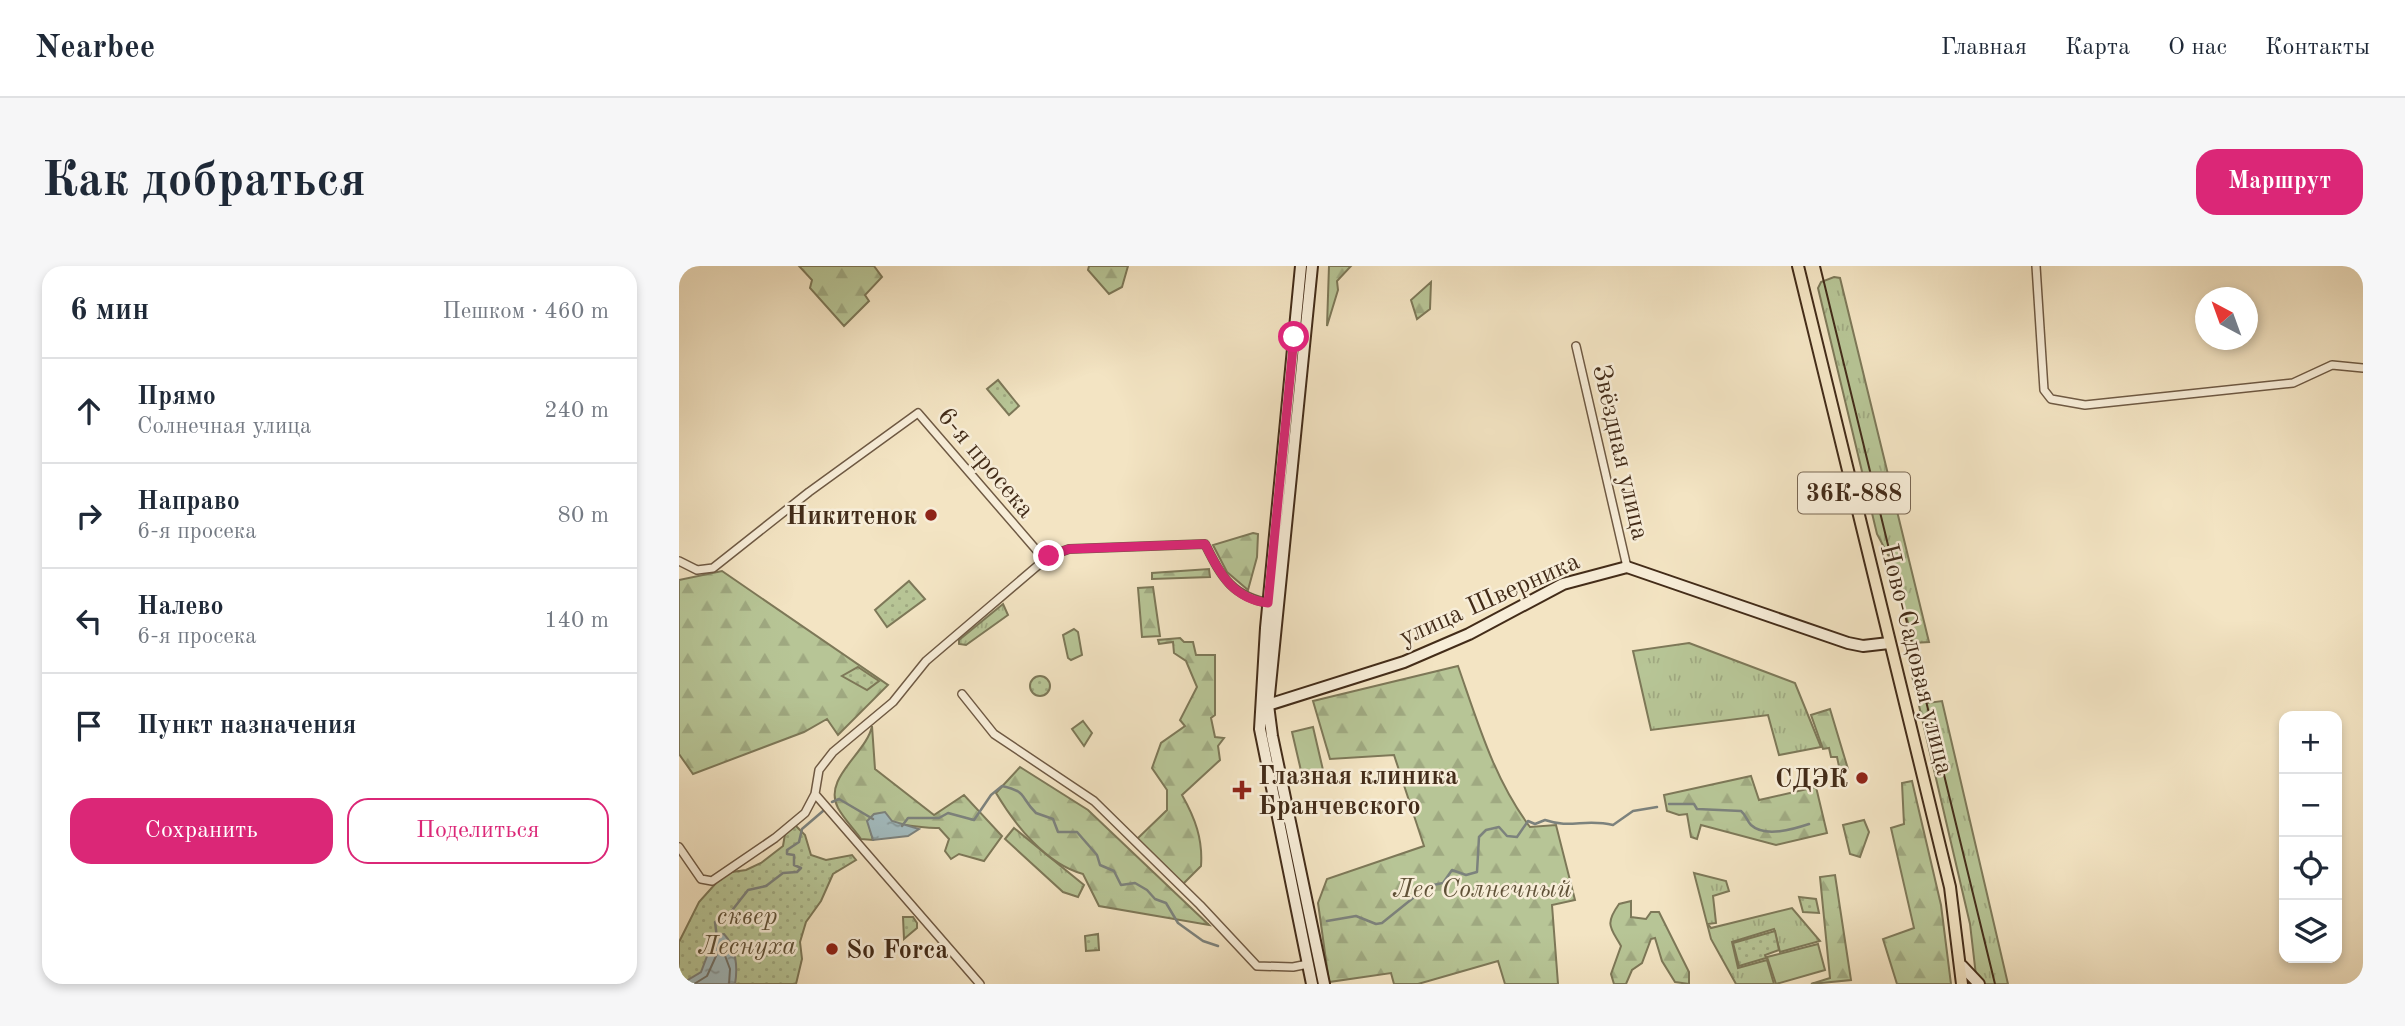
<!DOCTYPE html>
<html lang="ru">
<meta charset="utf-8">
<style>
body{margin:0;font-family:"Old Standard TT",serif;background:#f6f6f7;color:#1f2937}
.controls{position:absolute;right:21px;bottom:21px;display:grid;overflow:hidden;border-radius:14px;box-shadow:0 4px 10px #0003}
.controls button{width:63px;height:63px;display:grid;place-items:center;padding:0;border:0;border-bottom:2px solid #e0e1e3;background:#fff;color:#1f2937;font:35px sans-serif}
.compass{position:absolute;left:1516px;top:21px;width:63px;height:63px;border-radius:50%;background:#fff;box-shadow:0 4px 10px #0003;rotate:319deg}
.stop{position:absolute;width:21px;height:21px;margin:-16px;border:5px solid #db2777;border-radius:50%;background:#fff}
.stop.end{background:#db2777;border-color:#fff;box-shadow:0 2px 7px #0008}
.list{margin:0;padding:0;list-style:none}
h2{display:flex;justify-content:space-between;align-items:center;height:91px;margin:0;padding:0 28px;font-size:30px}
h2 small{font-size:23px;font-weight:400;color:#747a83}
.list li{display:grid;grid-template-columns:46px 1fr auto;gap:21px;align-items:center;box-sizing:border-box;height:105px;padding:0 28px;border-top:2px solid #e0e1e3}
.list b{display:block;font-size:26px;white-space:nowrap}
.list p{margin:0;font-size:23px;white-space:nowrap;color:#747a83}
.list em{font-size:23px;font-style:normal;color:#747a83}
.actions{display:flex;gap:14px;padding:21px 28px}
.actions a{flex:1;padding:16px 0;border:2px solid #db2777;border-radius:21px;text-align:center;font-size:24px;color:#db2777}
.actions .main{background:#db2777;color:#fff}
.icon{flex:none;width:38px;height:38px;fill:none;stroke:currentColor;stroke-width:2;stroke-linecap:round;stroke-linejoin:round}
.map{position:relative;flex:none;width:1684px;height:718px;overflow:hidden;border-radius:21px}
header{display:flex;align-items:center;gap:42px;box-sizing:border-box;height:98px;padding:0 35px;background:#fff;border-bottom:2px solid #e0e1e3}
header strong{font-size:33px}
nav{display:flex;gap:38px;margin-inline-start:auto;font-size:24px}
.intro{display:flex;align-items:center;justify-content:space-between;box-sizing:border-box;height:168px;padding:0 42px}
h1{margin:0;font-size:49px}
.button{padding:18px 32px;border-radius:21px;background:#db2777;color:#fff;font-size:24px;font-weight:700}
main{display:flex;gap:42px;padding:0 42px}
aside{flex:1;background:#fff;border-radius:21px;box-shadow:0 4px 10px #0003}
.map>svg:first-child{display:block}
.grass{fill:url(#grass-tufts);stroke:#7d7858;stroke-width:2}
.forest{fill:url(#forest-firs);stroke:#7d7858;stroke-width:2}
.park{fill:url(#park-dots);stroke:#7d7858;stroke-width:2}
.pitch{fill:#b7c596;stroke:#7d7858;stroke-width:2}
.water{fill:url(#water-ripples);stroke:#7c827d;stroke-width:2}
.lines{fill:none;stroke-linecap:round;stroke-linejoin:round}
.shore{stroke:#72746c;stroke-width:2}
.stream{stroke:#7c827d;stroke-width:2.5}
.street-casing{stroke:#6f5a44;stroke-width:10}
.secondary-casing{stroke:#432c19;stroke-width:14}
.primary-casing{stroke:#432c19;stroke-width:14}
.street{stroke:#f7edd8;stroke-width:7}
.secondary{stroke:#f7edd8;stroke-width:10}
.primary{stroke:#f3e4c3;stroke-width:10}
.tram{stroke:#432c19;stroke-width:2}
.route{stroke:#db2777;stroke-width:9}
.poi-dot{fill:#8f2418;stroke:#f7edd8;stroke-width:2.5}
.labels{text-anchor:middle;stroke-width:5;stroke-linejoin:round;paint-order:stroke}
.shield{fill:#f7edd8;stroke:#796652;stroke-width:2}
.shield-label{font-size:24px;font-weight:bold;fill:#432c19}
.street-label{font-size:26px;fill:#432c19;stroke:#f7edd8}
.poi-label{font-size:26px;font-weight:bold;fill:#432c19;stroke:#f7edd8;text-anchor:end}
.park-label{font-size:26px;font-style:italic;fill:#605238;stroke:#f7edd8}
</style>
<header>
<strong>Nearbee</strong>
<nav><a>Главная</a><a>Карта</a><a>О нас</a><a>Контакты</a></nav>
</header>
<div class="intro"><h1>Как добраться</h1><a class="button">Маршрут</a></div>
<main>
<aside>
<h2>6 мин<small>Пешком · 460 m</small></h2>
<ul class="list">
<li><svg class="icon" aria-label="ahead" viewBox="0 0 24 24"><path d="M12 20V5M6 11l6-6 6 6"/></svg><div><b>Прямо</b><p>Солнечная улица</p></div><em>240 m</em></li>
<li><svg class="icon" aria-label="right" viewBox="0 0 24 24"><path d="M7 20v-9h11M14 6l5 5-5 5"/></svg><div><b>Направо</b><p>6-я просека</p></div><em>80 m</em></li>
<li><svg class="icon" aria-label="left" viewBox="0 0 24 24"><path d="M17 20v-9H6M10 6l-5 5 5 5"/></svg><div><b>Налево</b><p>6-я просека</p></div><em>140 m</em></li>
<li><svg class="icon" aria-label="arrive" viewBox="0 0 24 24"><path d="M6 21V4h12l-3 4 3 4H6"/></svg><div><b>Пункт назначения</b></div></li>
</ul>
<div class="actions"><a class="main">Сохранить</a><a>Поделиться</a></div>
</aside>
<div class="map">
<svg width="1684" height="718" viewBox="0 0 1684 718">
<defs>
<pattern id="grass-tufts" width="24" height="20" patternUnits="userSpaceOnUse" patternTransform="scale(1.75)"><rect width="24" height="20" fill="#b7c596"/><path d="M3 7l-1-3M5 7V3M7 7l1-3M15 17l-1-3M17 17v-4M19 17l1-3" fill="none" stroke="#9fa981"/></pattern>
<pattern id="forest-firs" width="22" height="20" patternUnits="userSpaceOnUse" patternTransform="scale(1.75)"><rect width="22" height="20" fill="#b7c596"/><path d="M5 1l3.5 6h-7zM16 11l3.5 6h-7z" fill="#9fa981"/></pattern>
<pattern id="park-dots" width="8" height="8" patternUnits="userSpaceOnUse" patternTransform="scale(1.75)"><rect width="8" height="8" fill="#b7c596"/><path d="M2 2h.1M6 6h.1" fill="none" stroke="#9fa981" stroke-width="1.8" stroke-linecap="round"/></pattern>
<pattern id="water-ripples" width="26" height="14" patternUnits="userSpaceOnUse" patternTransform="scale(1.75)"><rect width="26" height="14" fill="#a2bbbf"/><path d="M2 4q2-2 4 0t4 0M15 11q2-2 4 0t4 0" fill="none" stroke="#86989a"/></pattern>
</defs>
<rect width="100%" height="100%" fill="#f3e4c3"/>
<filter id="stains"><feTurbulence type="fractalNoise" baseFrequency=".00286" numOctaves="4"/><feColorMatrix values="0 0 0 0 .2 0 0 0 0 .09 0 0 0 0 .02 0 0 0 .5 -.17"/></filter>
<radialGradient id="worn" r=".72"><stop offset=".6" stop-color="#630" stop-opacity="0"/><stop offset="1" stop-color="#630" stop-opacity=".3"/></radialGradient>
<path class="grass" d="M1155,11L1161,12L1250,376L1234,377L1215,300L1198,268L1139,22L1142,16Z
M324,338L329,349L287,379L280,378V374Z
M1010,377L1116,417L1142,481L1100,489L1089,449L972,464L954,385Z
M1234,395H1241L1249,437L1263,435L1329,718H1298L1291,658L1231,401Z
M404,455L413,467L405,480L393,463Z
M335,562L405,619L399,631L384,626L326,573Z
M1015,607L1047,615L1050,625L1034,630L1037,657L1029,658L1032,662L1113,642L1141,675L1101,686L1095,663L1053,676L1059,702L1088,694L1095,718H1057L1032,673Z"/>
<path class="forest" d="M120,0H195L203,11L186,29L190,35L165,60L131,22L133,14Z
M410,0H449L443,21L430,28L409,4Z
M650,0H672L658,15L659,24L648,60Z
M752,16L751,43L738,53L732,34Z
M574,267L579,268L578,291L569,324L548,306L534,279Z
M530,303L531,311L473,313V307Z
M43,305L209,419L159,469L148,453L125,466L14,508L0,488V314Z
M474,321L481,370L463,371L459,322Z
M501,372L505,376H514L517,389H536V449L532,452L536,471L545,472L539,480L541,494L503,529C516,552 524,573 522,600L504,618L458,573L488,544V524L473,502L482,477L506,460L501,454L518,421L507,395L495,387L494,376L480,378L479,374Z
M779,400C799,457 815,513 851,561L877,559L896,634L873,639L879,718H826L819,695L739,718H715L712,707L650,716L639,637L648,613L745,580L715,489L651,493L634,435Z
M1151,443L1169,503L1161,505L1158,491H1152L1150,482L1144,483L1132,449Z
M193,460L196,503L255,549L285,529L323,570L305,595L280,588L272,593L266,585L270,573L260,562C236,563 214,555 189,555L194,574L182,573C175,563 165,553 159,542C143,512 188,487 193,460Z
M341,501L409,544L530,659L420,640L404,608C367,598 336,559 317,527Z
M1072,510L1080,534L1137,521L1148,567L1097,579L1022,559L1018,573L1012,571L1008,548L1000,549L988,545L985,529Z
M1233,515L1262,639L1272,718H1218L1204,673L1235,662L1212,562L1225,558L1223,517Z
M1185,554L1190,566L1181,591L1171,588L1164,559Z
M1156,609L1172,714L1132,718L1151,712L1141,611Z
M952,635V651L967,653L972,646H980L1010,706V718L996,716L983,695L976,672L972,673L963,697L953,704L947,718H935L932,708L942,680C932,662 925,659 940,638Z"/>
<path class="park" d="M319,114L340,140L330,149L308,123Z
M230,315L246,333L208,361L196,344Z
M179,401L200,415L188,424L163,410Z
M351 420a10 10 0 1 1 20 0a10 10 0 1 1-20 0Z
M116,559L126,569L132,589L147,594L173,589L177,594L154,608L142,635L127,656L121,676L123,693L117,718H0V676L20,636L46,607L67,604L82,597L104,580L106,568Z
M1120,631L1137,633L1140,647L1124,646Z
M224,651H234L238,657V662L225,673Z
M1096,665L1100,684L1086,689L1087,692L1060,700L1054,677Z
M419,668L420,684L407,685L406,670Z"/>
<path class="pitch" d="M395,363L399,366L403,389L392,394L389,392L384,369Z
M634,461L644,504L623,509L613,466Z
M1139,678L1146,704L1097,718L1088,691Z"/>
<path class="water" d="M206,546L213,555L240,563L229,570L194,574L188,555L195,548Z
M45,668C57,681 59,701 56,718H2L22,706L36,669Z"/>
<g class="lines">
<path class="shore" d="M15,718L28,710L42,679L51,703L50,718"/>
<path class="stream" d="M153,536L160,533L194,553
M990,538H1015L1018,543L1062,545C1067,549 1068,555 1072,559C1086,572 1115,563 1130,558
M223,560L229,552H260L269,547L295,554L312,529L323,520C349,526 340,530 357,547L374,553L379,566H398L418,589L421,599L435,605L442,619L456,617L468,624L476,633L487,637L499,657L524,675L539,680
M648,655L677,650L697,658L703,657L749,620L764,617L773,604L787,609L798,606L800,571L807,564L820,561L828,570L838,571L849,555L856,558L866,554C892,563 906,552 934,559L954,545L978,541
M38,672L36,656L51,647L69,624L87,620L104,607L118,606L122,602L115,599V589L108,588V584L120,576L123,563L144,545"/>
<g class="street-casing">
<path id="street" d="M1357,0L1365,124L1372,133L1406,139L1614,117L1653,99L1684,102
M897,80L948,301
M0,295L18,304L34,302L130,226L239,147L360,287L370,290L390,283L526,278C543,312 553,331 594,338
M283,428L315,468L415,535L521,639L578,700L614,701L629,698
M136,528L301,718
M0,581L22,613L33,615L96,572L126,547L136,528L140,504L154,486L214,436L247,395L370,290"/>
</g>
<g class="secondary-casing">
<path id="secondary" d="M622,0L587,362L581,463L633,718
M633,0L589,439L593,470L645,718
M589,439L725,396L790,368L884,318L948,301L1169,377L1184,380L1210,377
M1283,700L1300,718"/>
</g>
<g class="primary-casing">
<path id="primary" d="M1119,0L1271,621L1283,718"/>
</g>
<use href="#street" class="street"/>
<use href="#secondary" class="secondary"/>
<use href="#primary" class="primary"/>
<path class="tram" d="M1141,0L1316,718"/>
</g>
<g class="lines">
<path class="route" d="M370,290L390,283L526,278C540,307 554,333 589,337L615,71"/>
</g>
<g class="poi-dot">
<circle cx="252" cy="249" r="7"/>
<circle cx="1183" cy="512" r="7"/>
<path d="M559.5 513.5h7v7h7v7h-7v7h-7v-7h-7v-7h7z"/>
<circle cx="153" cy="683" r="7"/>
</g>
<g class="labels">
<rect class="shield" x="1119" y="206.5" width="112" height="41" rx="5"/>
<g class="shield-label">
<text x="1175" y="235">36К-888</text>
</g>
<g class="street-label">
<text transform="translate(943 186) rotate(77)" y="9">Звёздная улица</text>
<text transform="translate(308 196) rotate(50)" y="9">6-я просека</text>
<text transform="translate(810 332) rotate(-24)" y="9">улица Шверника</text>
<text transform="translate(1239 393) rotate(76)" y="9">Ново-Садовая улица</text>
</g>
<g class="poi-label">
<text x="238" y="258">Никитенок</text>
<text x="579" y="518" text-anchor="start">Глазная клиника<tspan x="579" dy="30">Бранчевского</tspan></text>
<text x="1169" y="521">СДЭК</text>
<text x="167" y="692" text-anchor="start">So Forca</text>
</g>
<g class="park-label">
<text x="803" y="631">Лес Солнечный</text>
<text x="68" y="658">сквер<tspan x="68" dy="30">Леснуха</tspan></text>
</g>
</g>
<rect width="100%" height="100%" filter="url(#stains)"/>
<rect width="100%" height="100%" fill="url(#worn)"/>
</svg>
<div class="controls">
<button>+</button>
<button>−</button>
<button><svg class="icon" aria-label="locate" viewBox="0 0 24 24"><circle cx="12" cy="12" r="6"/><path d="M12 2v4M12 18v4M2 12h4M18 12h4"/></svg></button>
<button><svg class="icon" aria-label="layers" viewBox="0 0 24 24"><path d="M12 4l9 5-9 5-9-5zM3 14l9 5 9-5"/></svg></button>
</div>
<svg class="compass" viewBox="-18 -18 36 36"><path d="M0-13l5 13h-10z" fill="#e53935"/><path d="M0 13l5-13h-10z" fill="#747a83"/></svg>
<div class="stop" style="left:615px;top:71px"></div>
<div class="stop end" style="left:370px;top:290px"></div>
</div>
</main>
